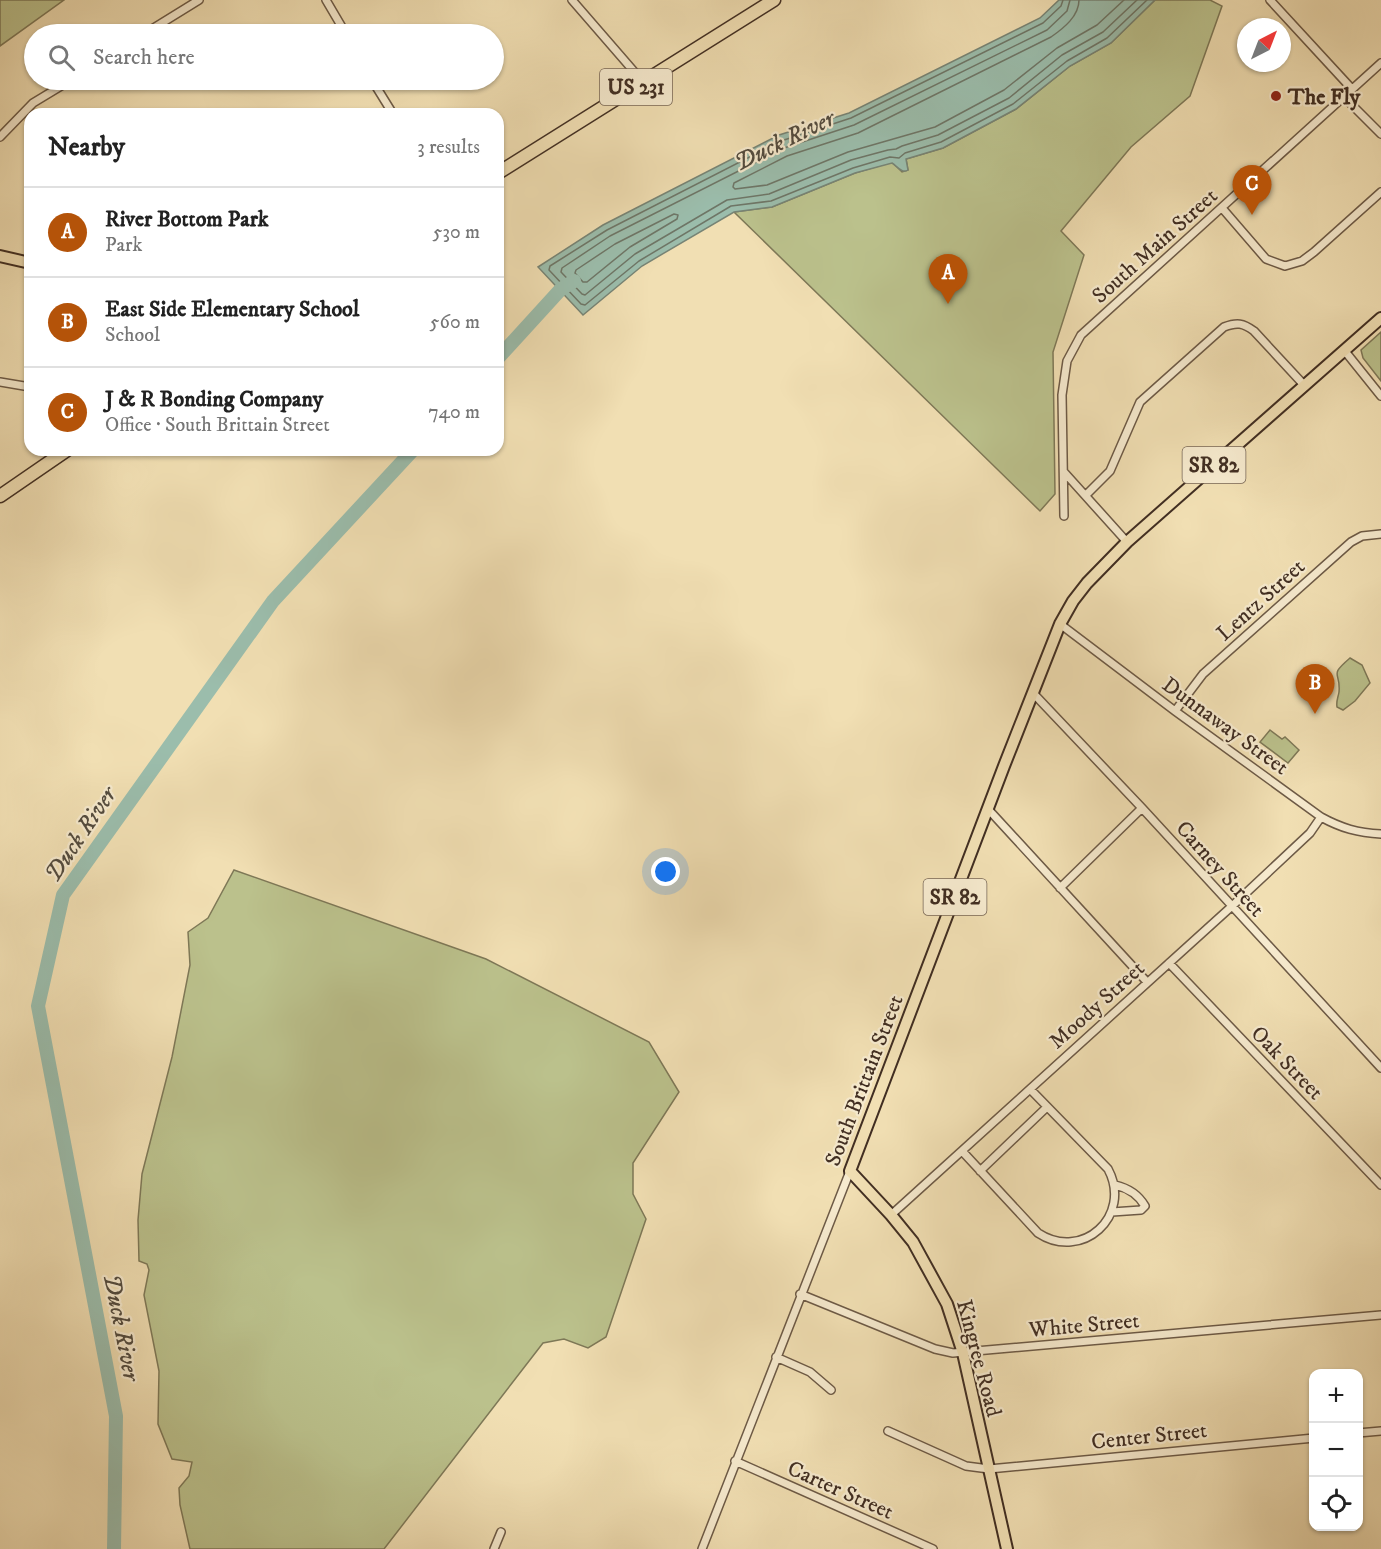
<!DOCTYPE html>
<meta charset="utf-8">
<style>
body{margin:0;font-family:"IM FELL DW Pica",serif;background:#f2f2f2;color:#222}
.controls{position:absolute;right:18px;bottom:18px;display:grid;overflow:hidden;border-radius:12px;box-shadow:0 2px 4px #0004}
.controls button{width:54px;height:54px;display:grid;place-items:center;padding:0;border:0;border-bottom:2px solid #e0e0e0;background:#fff;color:#222;font:30px sans-serif}
.compass{position:absolute;left:1237px;top:18px;width:54px;height:54px;border-radius:50%;background:#fff;box-shadow:0 2px 4px #0004;rotate:42deg}
.you{position:absolute;left:666px;top:872px;width:21px;height:21px;margin:-15px;border:4px solid #fff;border-radius:50%;background:#1a73e8;box-shadow:0 0 0 9px #1a73e833}
.badge{display:grid;place-items:center;width:39px;height:39px;border-radius:50%;background:#b45309;color:#fff;font-size:20px;font-weight:700}
.pin{position:absolute;translate:-50% -50px;filter:drop-shadow(0 2px 3px #0008)}
.pin::after{content:'';position:absolute;top:32px;width:21px;height:18px;background:inherit;clip-path:polygon(0 0,100% 0,50% 100%)}
.list{margin:0;padding:0;list-style:none}
h2{display:flex;justify-content:space-between;align-items:center;height:78px;margin:0;padding:0 24px;font-size:26px}
h2 small{font-size:20px;font-weight:400;color:#767676}
.list li{display:grid;grid-template-columns:39px 1fr auto;gap:18px;align-items:center;box-sizing:border-box;height:90px;padding:0 24px;border-top:2px solid #e0e0e0}
.list b{display:block;font-size:22px;white-space:nowrap}
.list p{margin:0;font-size:20px;white-space:nowrap;color:#767676}
.list em{font-size:20px;font-style:normal;color:#767676}
.icon{flex:none;width:33px;height:33px;fill:none;stroke:currentColor;stroke-width:2;stroke-linecap:round;stroke-linejoin:round}
.map{position:relative;flex:none;width:1381px;height:1549px;overflow:hidden}
.search{position:absolute;background:#fff;box-shadow:0 2px 4px #0004;left:24px;top:24px;width:480px;height:66px;display:flex;align-items:center;gap:15px;box-sizing:border-box;padding:0 21px;border-radius:33px;color:#767676;font-size:22px}
.panel{position:absolute;background:#fff;box-shadow:0 2px 4px #0004;left:24px;top:108px;width:480px;height:348px;border-radius:18px}
.map>svg:first-child{display:block}
.green{fill:#bbc18c;stroke:#7e7857;stroke-width:1.5}
.water{fill:#9bbdac;stroke:#778475;stroke-width:1.5}
.lines{fill:none;stroke-linecap:round;stroke-linejoin:round}
.shore{stroke:#6e7667;stroke-width:1.5}
.river{stroke:#9bbdac;stroke-width:14}
.minor-casing{stroke:#6d5a46;stroke-width:10}
.primary-casing{stroke:#412e22;stroke-width:14}
.trunk-casing{stroke:#412e22;stroke-width:15}
.minor{stroke:#f6eace;stroke-width:7}
.primary{stroke:#f1dfb3;stroke-width:10}
.trunk{stroke:#f1dfb3;stroke-width:12}
.poi-dot{fill:#8f2418;stroke:#f6eace;stroke-width:2}
.labels{text-anchor:middle;stroke-width:4.5;stroke-linejoin:round;paint-order:stroke}
.shield{fill:#f6eace;stroke:#776656;stroke-width:1.5}
.shield-label{font-size:21px;font-weight:bold;fill:#412e22}
.poi-label{font-size:22px;font-weight:bold;fill:#412e22;stroke:#f6eace;text-anchor:start}
.street-label{font-size:22px;fill:#412e22;stroke:#f6eace}
.water-label{font-size:24px;font-style:italic;fill:#534b3e;stroke:#f6eace}
</style>
<div class="map">
<svg width="1381" height="1549" viewBox="0 0 1381 1549">
<rect width="100%" height="100%" fill="#f1dfb3"/>
<filter id="stains"><feTurbulence type="fractalNoise" baseFrequency=".00333" numOctaves="4"/><feColorMatrix values="0 0 0 0 .2 0 0 0 0 .09 0 0 0 0 .02 0 0 0 .5 -.17"/></filter>
<radialGradient id="worn" r=".72"><stop offset=".6" stop-color="#630" stop-opacity="0"/><stop offset="1" stop-color="#630" stop-opacity=".3"/></radialGradient>
<path class="green" d="M0,0H64L0,46Z
M1155,0H1210L1222,6L1190,96L1131,147L1061,231L1084,255L1053,352L1055,494L1040,511L734,212L772,207L855,173L892,162L902,172L908,170L906,159L943,148L1016,109L1070,66L1111,43Z
M1381,332V381L1363,358L1361,350Z
M1350,658L1362,665L1370,683L1355,701L1343,710L1337,707C1336,701 1338,698 1339,692C1341,671 1328,677 1350,658Z
M1270,730L1282,739L1285,737L1299,750L1288,763L1260,742Z
M234,870L486,959L649,1042L679,1092L633,1163V1194L646,1219L606,1337L588,1348L564,1339L543,1343L384,1549H190L180,1505L179,1488L189,1476L192,1462L172,1459L158,1424L159,1371L144,1295L149,1270L147,1264L139,1261L138,1220L142,1174L172,1057L190,965L188,932L208,918Z"/>
<path class="water" d="M1059,0H1155L1111,43L1070,66L1016,109L943,148L906,159L908,170C902,174 897,166 892,163L855,173L772,207L734,212L642,266L583,315L538,267L603,225L779,135L849,113L1040,18Z"/>
<g class="lines">
<path class="shore" d="M1063,0L1061,6L1043,23L851,118L781,141L607,230L550,266L549,270L581,304L585,305L639,261L731,206L771,201L853,168L890,157L899,158L905,153L941,142L1013,104L1067,61L1107,38L1147,0
M1070,0L1067,11L1047,30L854,125L784,148L610,236L562,268L561,272L582,294L585,295L635,254L727,200L769,194L851,160L888,150L896,149L902,146L938,135L1009,98L1062,55L1103,32L1137,0
M1079,0C1079,16 1064,28 1051,37L858,133L787,156L734,183L733,187L735,189L767,185L848,152L935,127L1004,90L1057,48L1097,25L1124,0
M674,214L678,215L677,219L630,247L587,282H583L575,273L576,270L615,244Z"/>
<path class="river" d="M498,358L561,289L574,281
M114,1549L116,1416L38,1006L63,895L273,601L413,450"/>
<g class="minor-casing">
<path id="minor" d="M326,0L346,34
M572,0L644,83
M1270,0L1352,89
M144,34L199,0
M372,80L393,114
M1344,97L1381,134
M0,137L33,103L71,80
M1222,208L1266,259L1285,266L1302,261L1314,252L1381,192
M1344,350L1381,396
M0,382L30,387
M1064,472L1127,542
M1086,495L1110,471L1140,402L1224,327C1237,322 1243,323 1254,331L1304,385
M1064,516L1062,395L1067,361L1081,335L1381,63
M1060,624L1175,711L1321,817C1341,828 1358,833 1381,834
M1033,693L1142,808L1381,1068
M1175,711L1203,674L1351,542L1362,536L1381,534
M988,809L1147,982
M1060,888L1142,808
M1169,963L1381,1185
M962,1151L1038,1233C1082,1262 1133,1216 1108,1169L1030,1089
M980,1171L1047,1107
M1112,1212L1141,1210L1145,1206C1138,1194 1128,1188 1115,1185
M891,1215L1231,907L1310,833L1321,817
M800,1294L935,1349L953,1353L1381,1315
M776,1357L810,1372L831,1390
M888,1431L966,1466L989,1469L1314,1438
M1358,1433L1381,1431
M735,1461L933,1549
M494,1549L501,1532
M702,1549L850,1171"/>
</g>
<g class="primary-casing">
<path id="primary" d="M0,256L30,263
M1007,1549L963,1353L947,1304L913,1242L891,1215L850,1171L1004,766L1060,624L1073,601L1087,583L1127,542L1381,318"/>
</g>
<g class="trunk-casing">
<path id="trunk" d="M498,173L774,0
M0,496L67,450"/>
</g>
<use href="#minor" class="minor"/>
<use href="#primary" class="primary"/>
<use href="#trunk" class="trunk"/>
</g>
<circle class="poi-dot" cx="1276" cy="96" r="6"/>
<g class="labels">
<g class="shield">
<rect x="600" y="69" width="72" height="36" rx="4.5"/>
<rect x="1182.5" y="447" width="63" height="36" rx="4.5"/>
<rect x="923.5" y="879" width="63" height="36" rx="4.5"/>
</g>
<g class="shield-label">
<text x="636" y="94">US 231</text>
<text x="1214" y="472">SR 82</text>
<text x="955" y="904">SR 82</text>
</g>
<g class="poi-label">
<text x="1288" y="104">The Fly</text>
</g>
<g class="street-label">
<text transform="translate(1154 245) rotate(-42)" y="8">South Main Street</text>
<text transform="translate(1260 599) rotate(-42)" y="8">Lentz Street</text>
<text transform="translate(1226 725) rotate(36)" y="8">Dunnaway Street</text>
<text transform="translate(1221 868) rotate(48)" y="8">Carney Street</text>
<text transform="translate(1096 1004) rotate(-42)" y="8">Moody Street</text>
<text transform="translate(1288 1062) rotate(46)" y="8">Oak Street</text>
<text transform="translate(863 1080) rotate(-69)" y="8">South Brittain Street</text>
<text transform="translate(1084 1324) rotate(-5)" y="8">White Street</text>
<text transform="translate(980 1358) rotate(75)" y="8">Kingree Road</text>
<text transform="translate(1149 1435) rotate(-6)" y="8">Center Street</text>
<text transform="translate(841 1489) rotate(24)" y="8">Carter Street</text>
</g>
<g class="water-label">
<text transform="translate(784 140) rotate(-26)" y="8">Duck River</text>
<text transform="translate(80 834) rotate(-56)" y="8">Duck River</text>
<text transform="translate(122 1327) rotate(79)" y="8">Duck River</text>
</g>
</g>
<rect width="100%" height="100%" filter="url(#stains)"/>
<rect width="100%" height="100%" fill="url(#worn)"/>
</svg>
<div class="controls">
<button>+</button>
<button>−</button>
<button><svg class="icon" aria-label="locate" viewBox="0 0 24 24"><circle cx="12" cy="12" r="6"/><path d="M12 2v4M12 18v4M2 12h4M18 12h4"/></svg></button>
</div>
<svg class="compass" viewBox="-18 -18 36 36"><path d="M0-13l5 13h-10z" fill="#e53935"/><path d="M0 13l5-13h-10z" fill="#767676"/></svg>
<div class="you"></div>
<div class="pin badge" style="left:948px;top:304px">A</div>
<div class="pin badge" style="left:1315px;top:714px">B</div>
<div class="pin badge" style="left:1252px;top:215px">C</div>
<div class="search"><svg class="icon" aria-label="search" viewBox="0 0 24 24"><circle cx="10" cy="10" r="6"/><path d="M15 15l6 6"/></svg>Search here</div>
<section class="panel">
<h2>Nearby<small>3 results</small></h2>
<ul class="list">
<li><span class="badge">A</span><div><b>River Bottom Park</b><p>Park</p></div><em>530 m</em></li>
<li><span class="badge">B</span><div><b>East Side Elementary School</b><p>School</p></div><em>560 m</em></li>
<li><span class="badge">C</span><div><b>J &amp; R Bonding Company</b><p>Office · South Brittain Street</p></div><em>740 m</em></li>
</ul>
</section>
</div>
